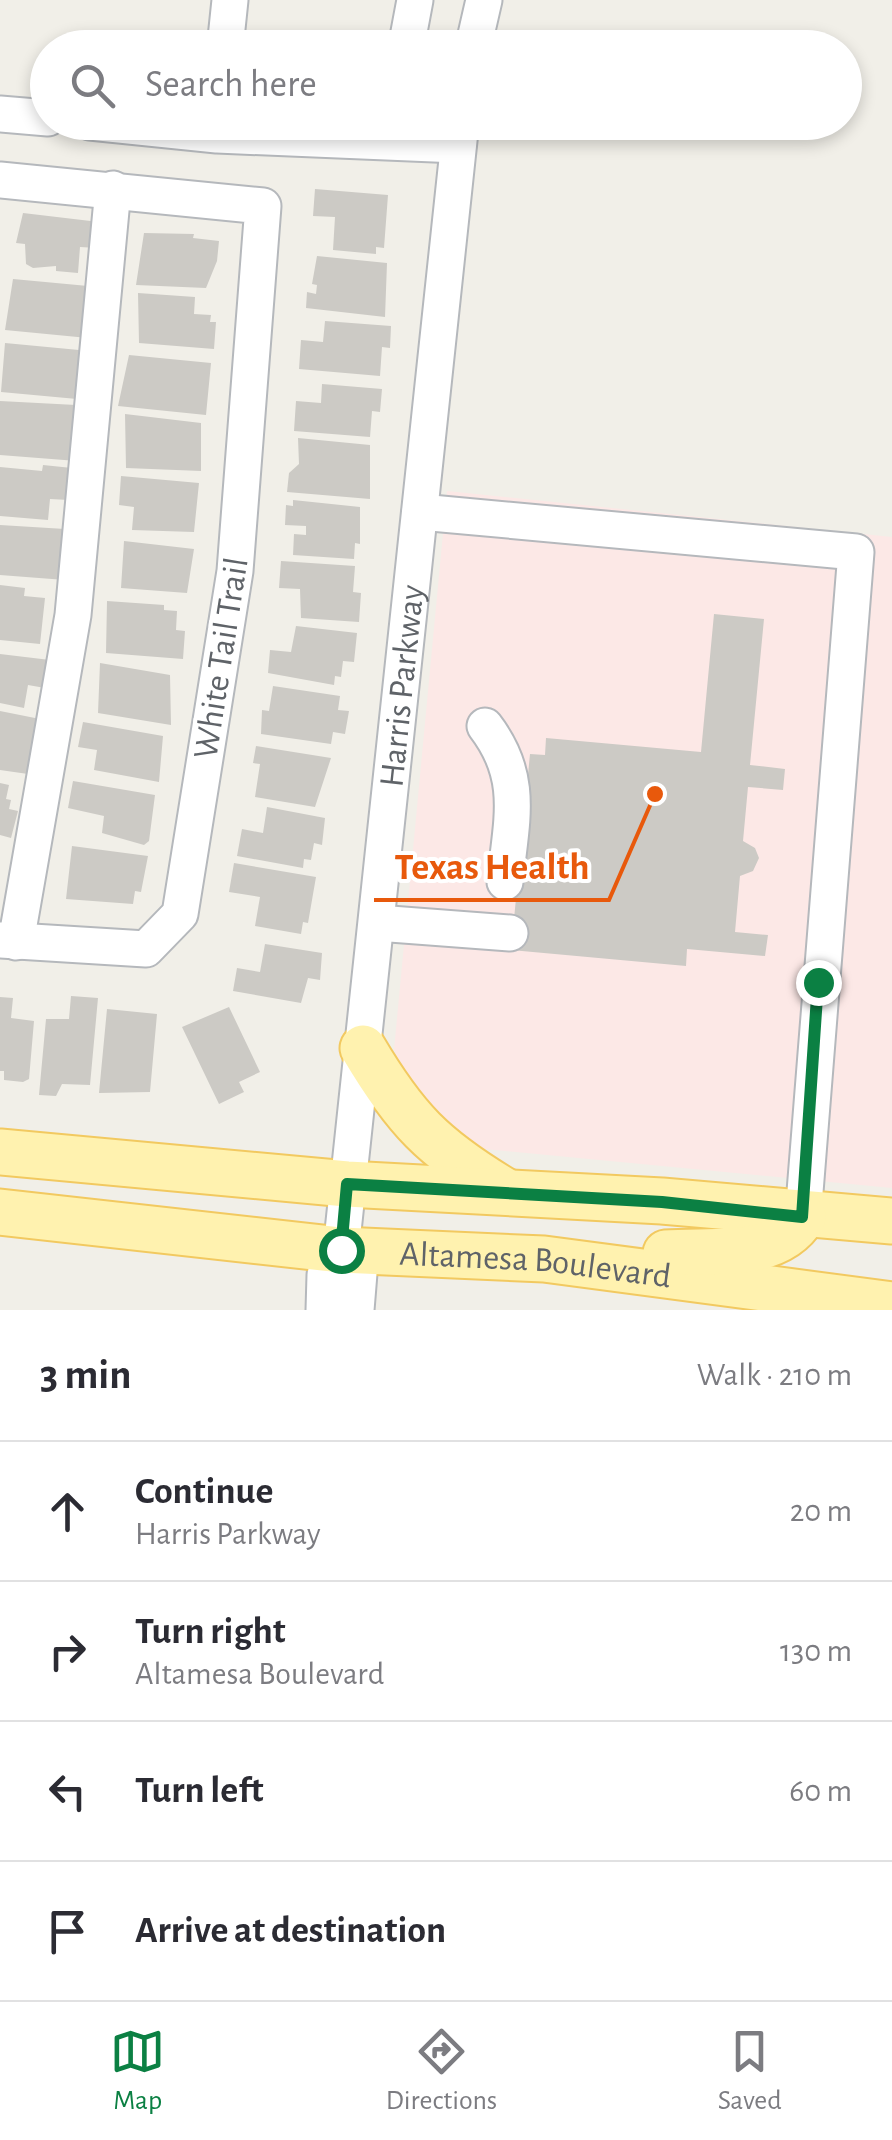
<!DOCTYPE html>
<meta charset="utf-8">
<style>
body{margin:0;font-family:"Alegreya Sans",sans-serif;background:#f7f7f7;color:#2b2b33}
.stop{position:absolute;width:30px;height:30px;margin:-22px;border:8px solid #0b8043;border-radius:50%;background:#fff}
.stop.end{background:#0b8043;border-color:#fff;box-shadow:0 2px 10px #0008}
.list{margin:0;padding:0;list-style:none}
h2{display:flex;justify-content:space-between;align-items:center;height:130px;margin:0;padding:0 40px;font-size:42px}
h2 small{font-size:32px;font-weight:400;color:#7c7c81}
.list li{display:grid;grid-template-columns:65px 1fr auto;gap:30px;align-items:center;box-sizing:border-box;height:140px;padding:0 40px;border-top:2px solid #e1e1e2}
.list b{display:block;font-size:38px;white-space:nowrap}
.list p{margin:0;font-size:32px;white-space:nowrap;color:#7c7c81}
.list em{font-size:32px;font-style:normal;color:#7c7c81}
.icon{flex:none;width:55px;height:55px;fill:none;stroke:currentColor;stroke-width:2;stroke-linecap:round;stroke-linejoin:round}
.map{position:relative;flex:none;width:892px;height:1310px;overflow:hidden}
.search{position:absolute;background:#fff;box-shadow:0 5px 15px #0003;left:30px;right:30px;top:30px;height:110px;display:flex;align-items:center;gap:25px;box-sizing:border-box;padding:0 35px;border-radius:55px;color:#7c7c81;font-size:38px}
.sheet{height:690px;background:#fff}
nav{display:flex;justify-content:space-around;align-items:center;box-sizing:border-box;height:140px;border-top:2px solid #e1e1e2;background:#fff;font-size:28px;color:#7c7c81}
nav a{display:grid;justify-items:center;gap:5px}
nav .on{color:#0b8043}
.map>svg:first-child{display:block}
.medical{fill:#fce8e6}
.building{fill:#cccac5}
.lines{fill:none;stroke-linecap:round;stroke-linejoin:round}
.minor-casing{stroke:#b5b8bc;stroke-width:39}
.major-casing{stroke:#f2c960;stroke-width:49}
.minor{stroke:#fff;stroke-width:35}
.major{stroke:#fff2af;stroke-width:45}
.route{stroke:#0b8043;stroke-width:12}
.labels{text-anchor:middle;stroke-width:8;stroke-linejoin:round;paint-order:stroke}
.street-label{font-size:35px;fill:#5f6368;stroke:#fff}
.leader{fill:none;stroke:#e8590c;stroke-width:4}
.callout-dot{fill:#e8590c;stroke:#fff;stroke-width:4}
.callout-label{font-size:38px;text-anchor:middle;font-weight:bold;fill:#e8590c;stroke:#fff;stroke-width:8;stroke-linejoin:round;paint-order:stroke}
</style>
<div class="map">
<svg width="892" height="1310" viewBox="0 0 892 1310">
<rect width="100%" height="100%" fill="#f1efe8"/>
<path class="medical" d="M447,491L892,537V1188L463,1147L421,1116L394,1050Z"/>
<path class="building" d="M315,189L388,195L384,248L376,247V254L333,250L335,217L313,216Z
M23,213L99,222L97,248L80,247L78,273L56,271V266L33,268L26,264L25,244L16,243Z
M144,233L194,234L193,238L219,241L217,261L206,288L136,285Z
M317,256L387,263L385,317L306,308L307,292L316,294L317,285L312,284Z
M13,279L88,286V338L5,330Z
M138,293L195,297L194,314L211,315L210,322H216L214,349L139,343Z
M325,321L391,326L390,348L382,347L380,376L299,369L301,340L323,342Z
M5,343L79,350L77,399L1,392Z
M129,355L211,363L206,415L118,406Z
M322,384L382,389L380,412L372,411L370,437L294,431L296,401L321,403Z
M0,401L76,405L77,461L0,455Z
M125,414L201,423V471L126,468Z
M298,438L370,445V499L287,492L289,473L299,464Z
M43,465L72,468L69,500L50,499L48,520L0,516V467L42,471Z
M121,476L199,483L194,532L132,530L134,507L119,505Z
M293,500L360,507V544L355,543L354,559L293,555L294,534L306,535V526L285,525L286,505L293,506Z
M0,525L65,529V580L0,575Z
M124,541L194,549L187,593L121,588Z
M281,561L355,566L353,592L361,593L359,622L301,618L300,589L279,588Z
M0,585L25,588L24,596L45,598L40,644L0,640Z
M107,601L164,605V610L177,611L176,630L185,631L183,659L106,653Z
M714,614L764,619L750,765L785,769L783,790L748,787L743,841L755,848L759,858L753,871L740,876L735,932L768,935L765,956L687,949L686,966L511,950L530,754L545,755L546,738L701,752Z
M296,626L357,633L354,662L343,661L341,677L335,676L334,685L268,673L270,650L291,652Z
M0,654L50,660L45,688L28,685L24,708L0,703Z
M100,663L170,675L171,725L98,713Z
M273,686L340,696L338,710L349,711L345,734L333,732L331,744L261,734L262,710L269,711Z
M0,711L40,719L35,775L0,770Z
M83,722L163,736L159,782L94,770L97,750L78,747Z
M256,746L331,758L315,807L255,797L260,764L253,763Z
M73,781L155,795L149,841L144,845L102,833L104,816L68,808Z
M0,783L9,785L6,799L11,800L9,809L18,811L11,838L0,835Z
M267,807L325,818L322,845L314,843L311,860L304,859L303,868L237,856L242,829L263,833Z
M72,846L148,856L141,892L135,891L133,904L66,899Z
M234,863L316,877L308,923L303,922L301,934L255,926L260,897L229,892Z
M265,944L322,953L320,980L308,978L301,1003L233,991L237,968L260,972Z
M71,996L98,998L90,1085L62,1084L56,1096L39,1095L46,1019H69Z
M0,997L13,998L11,1018L34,1021L29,1079L23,1082L4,1080V1071H0Z
M229,1007L260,1072L239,1082L244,1092L219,1104L182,1027Z
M107,1009L157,1014L150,1092L99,1093Z"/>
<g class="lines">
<g class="minor-casing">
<g id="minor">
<path d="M225,48L230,0"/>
<path d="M406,48L415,0"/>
<path d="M473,48L484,0"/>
<path d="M0,114L48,118"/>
<path d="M90,122L217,135L458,145"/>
<path d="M0,180L263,206L235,571L180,914L146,949L0,940"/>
<path d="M420,512L856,552L803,1217"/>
<path d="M485,726C525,778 511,821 505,882"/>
<path d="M377,923L510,933"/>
<path d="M16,942L73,615L113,189"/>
<path d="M341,1250L359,1273L356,1310"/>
<path id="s1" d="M324,1310L325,1275L341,1250L461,122"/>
</g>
</g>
<g class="major-casing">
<g id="major">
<path d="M363,1048C405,1119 433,1148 505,1191"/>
<path d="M0,1152L347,1184L662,1201L892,1221"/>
<path id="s2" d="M0,1212L341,1250L544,1259L892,1305"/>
<path d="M666,1253C711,1249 776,1261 803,1217"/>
</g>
</g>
<use href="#minor" class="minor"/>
<use href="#major" class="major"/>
</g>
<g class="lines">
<path class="route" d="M341,1250L347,1184L662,1202L802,1217L818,982"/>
</g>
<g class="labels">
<g class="street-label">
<text transform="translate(220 658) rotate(-81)" y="12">White Tail Trail</text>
<text dy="12" stroke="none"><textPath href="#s1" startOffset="632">Harris Parkway</textPath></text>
<text dy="12" stroke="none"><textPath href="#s2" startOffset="538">Altamesa Boulevard</textPath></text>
</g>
</g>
<path class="leader" d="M655 794L609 900H374"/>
<circle class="callout-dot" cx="655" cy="794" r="10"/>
<g class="callout-label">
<text x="492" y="879">Texas Health</text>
</g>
</svg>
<div class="stop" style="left:341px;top:1250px"></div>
<div class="stop end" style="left:818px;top:982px"></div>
<div class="search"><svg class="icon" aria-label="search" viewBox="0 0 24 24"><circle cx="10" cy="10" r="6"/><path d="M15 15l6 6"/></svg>Search here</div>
</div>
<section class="sheet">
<h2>3 min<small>Walk · 210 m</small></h2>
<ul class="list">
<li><svg class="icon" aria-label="ahead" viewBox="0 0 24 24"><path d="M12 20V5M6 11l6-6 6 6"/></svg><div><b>Continue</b><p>Harris Parkway</p></div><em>20 m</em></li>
<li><svg class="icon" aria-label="right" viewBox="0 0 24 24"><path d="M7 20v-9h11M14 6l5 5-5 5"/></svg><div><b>Turn right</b><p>Altamesa Boulevard</p></div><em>130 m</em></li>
<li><svg class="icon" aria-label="left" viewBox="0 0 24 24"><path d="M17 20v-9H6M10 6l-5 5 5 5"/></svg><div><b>Turn left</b></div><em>60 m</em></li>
<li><svg class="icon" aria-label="arrive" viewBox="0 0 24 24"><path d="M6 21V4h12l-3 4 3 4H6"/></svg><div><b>Arrive at destination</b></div></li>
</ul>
</section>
<nav>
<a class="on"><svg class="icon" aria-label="map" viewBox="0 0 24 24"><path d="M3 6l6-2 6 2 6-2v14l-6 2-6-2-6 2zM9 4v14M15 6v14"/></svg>Map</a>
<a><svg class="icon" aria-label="directions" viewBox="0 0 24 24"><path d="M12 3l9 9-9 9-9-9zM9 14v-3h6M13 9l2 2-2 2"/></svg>Directions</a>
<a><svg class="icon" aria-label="saved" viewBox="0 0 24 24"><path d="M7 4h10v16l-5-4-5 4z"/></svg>Saved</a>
</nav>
